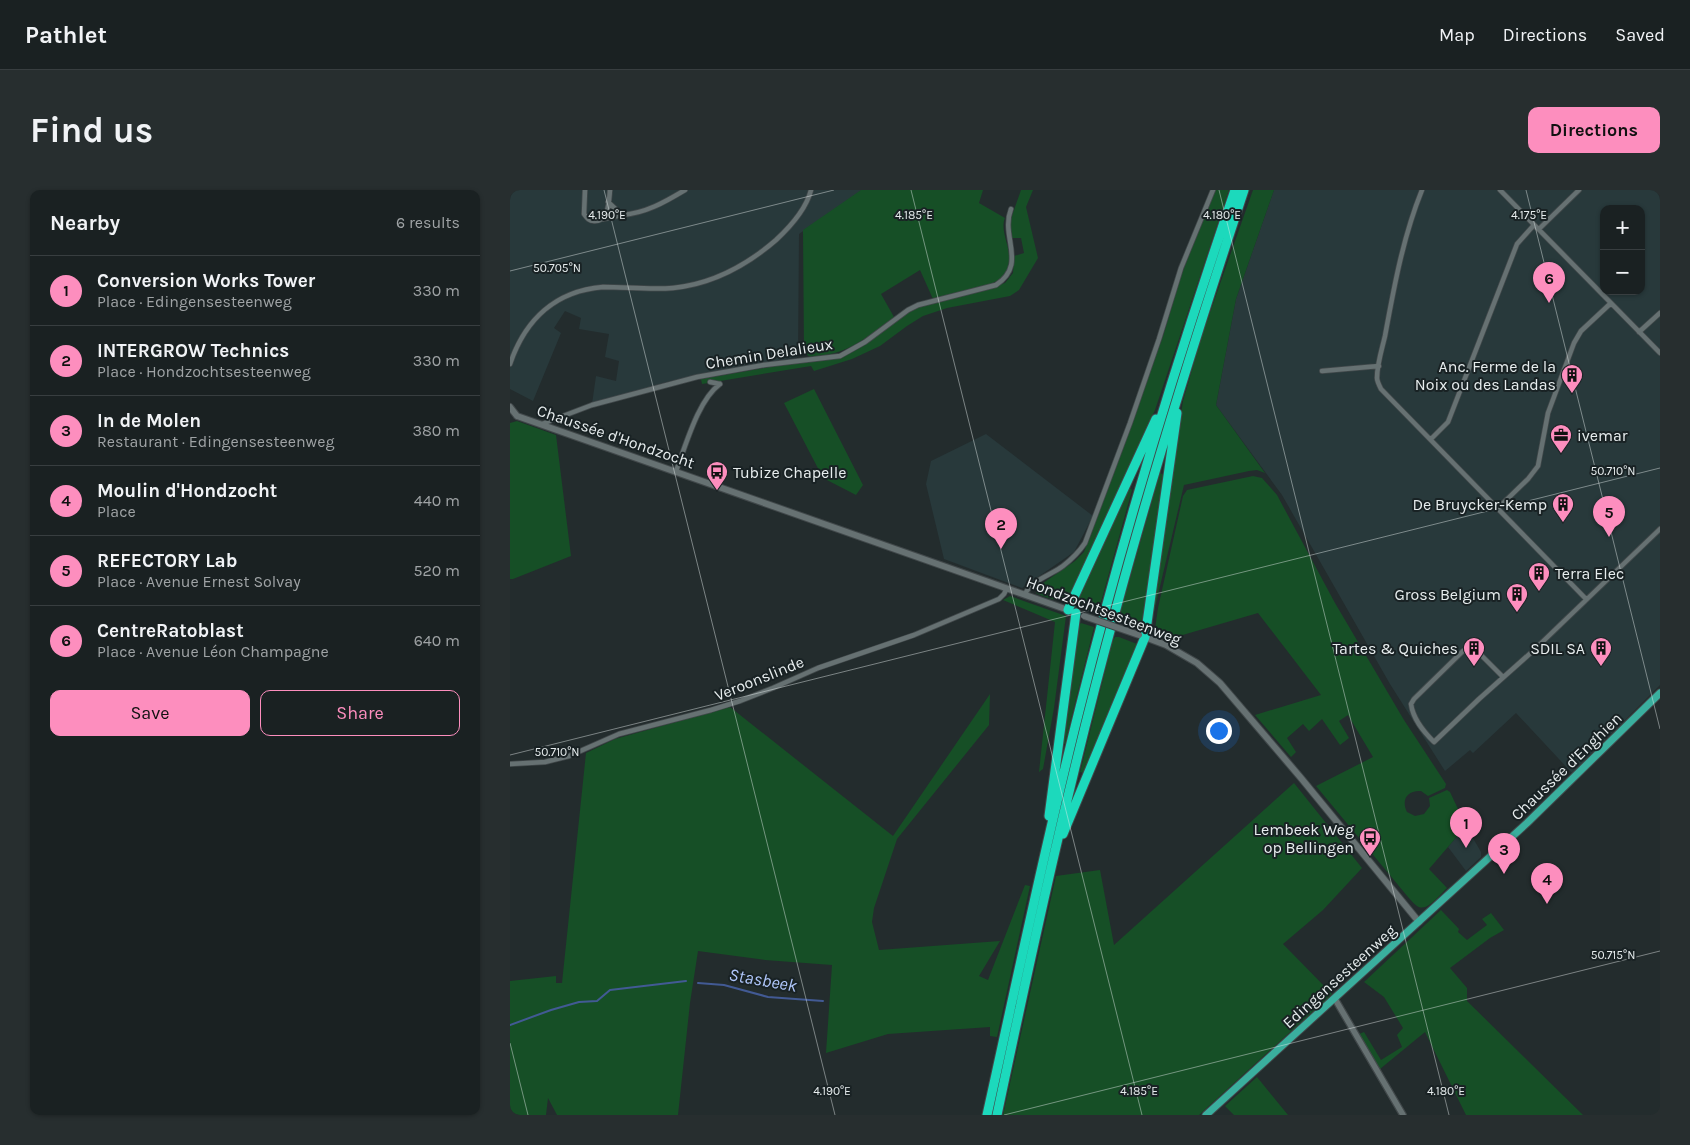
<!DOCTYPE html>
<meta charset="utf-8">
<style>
body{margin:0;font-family:Karla,sans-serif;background:#272e2f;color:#f1f3f6}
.controls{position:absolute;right:15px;top:15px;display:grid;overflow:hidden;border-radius:10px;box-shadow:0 1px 4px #0004}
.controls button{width:45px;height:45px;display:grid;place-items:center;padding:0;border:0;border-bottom:1px solid #383e40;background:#1a2122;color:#f1f3f6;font:25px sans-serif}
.you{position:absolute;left:708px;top:540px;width:18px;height:18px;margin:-12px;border:4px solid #fff;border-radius:50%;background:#1a73e8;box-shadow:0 0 0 8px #1a73e833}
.badge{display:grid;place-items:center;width:32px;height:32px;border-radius:50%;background:#fd8ebe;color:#111;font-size:16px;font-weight:700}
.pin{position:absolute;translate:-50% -41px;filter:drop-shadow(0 1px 2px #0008)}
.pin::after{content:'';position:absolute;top:26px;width:18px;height:15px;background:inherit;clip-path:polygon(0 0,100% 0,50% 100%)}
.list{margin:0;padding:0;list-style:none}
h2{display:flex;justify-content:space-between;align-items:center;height:65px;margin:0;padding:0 20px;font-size:21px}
h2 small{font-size:16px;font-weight:400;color:#9fa3a5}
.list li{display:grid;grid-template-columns:32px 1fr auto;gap:15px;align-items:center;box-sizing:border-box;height:70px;padding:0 20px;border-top:1px solid #383e40}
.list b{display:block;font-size:19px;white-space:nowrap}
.list p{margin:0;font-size:16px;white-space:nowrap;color:#9fa3a5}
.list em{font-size:16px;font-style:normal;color:#9fa3a5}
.actions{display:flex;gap:10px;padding:15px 20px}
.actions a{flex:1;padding:11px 0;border:1px solid #fd8ebe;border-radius:10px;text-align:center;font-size:18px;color:#fd8ebe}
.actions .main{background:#fd8ebe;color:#111}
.map{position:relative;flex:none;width:1150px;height:925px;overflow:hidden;border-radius:10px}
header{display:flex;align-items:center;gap:30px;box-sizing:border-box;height:70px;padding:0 25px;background:#1a2122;border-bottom:1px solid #383e40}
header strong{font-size:24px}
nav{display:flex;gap:28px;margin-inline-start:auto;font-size:18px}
.intro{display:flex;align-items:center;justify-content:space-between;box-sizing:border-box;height:120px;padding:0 30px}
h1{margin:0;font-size:35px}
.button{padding:12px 22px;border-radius:10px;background:#fd8ebe;color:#111;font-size:18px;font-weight:700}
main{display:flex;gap:30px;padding:0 30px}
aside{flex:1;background:#1a2122;border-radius:10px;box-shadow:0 1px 4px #0004}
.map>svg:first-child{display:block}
.built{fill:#28393b;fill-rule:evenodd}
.green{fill:#164f26}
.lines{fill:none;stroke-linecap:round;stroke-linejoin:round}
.stream{stroke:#425a94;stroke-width:2}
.minor-casing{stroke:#41484a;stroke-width:6}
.tertiary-casing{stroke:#41484a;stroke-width:8}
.secondary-casing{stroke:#41484a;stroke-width:8}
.primary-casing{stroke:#41484a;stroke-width:9}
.motorway-casing{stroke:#41484a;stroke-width:11}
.minor{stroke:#667172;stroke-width:4.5}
.tertiary{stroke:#667172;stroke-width:5.5}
.secondary{stroke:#667172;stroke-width:6}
.primary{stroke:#3aaf9e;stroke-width:7}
.motorway{stroke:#1cd9bc;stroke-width:9}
.secondary-bridge-casing{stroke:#41484a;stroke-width:8;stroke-linecap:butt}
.secondary-bridge{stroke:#667172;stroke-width:6}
.ticks{fill:none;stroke:#e7edee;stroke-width:1;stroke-opacity:0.45}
.labels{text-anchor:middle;stroke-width:4;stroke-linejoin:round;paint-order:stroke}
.street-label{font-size:16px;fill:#e7edee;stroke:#192224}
.poi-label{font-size:16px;fill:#e7edee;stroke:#192224;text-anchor:end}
.water-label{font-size:18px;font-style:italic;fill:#afc6fa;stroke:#192224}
.ticks-label{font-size:12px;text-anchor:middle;fill:#e7edee;stroke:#192224;stroke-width:4;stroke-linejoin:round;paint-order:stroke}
</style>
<header>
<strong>Pathlet</strong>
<nav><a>Map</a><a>Directions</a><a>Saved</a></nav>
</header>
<div class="intro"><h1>Find us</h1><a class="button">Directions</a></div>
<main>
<aside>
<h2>Nearby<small>6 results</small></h2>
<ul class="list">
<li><span class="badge">1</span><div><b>Conversion Works Tower</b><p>Place · Edingensesteenweg</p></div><em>330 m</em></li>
<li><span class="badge">2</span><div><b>INTERGROW Technics</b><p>Place · Hondzochtsesteenweg</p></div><em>330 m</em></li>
<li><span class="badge">3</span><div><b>In de Molen</b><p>Restaurant · Edingensesteenweg</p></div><em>380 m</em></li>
<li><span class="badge">4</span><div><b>Moulin d'Hondzocht</b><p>Place</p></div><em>440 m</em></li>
<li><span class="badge">5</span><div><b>REFECTORY Lab</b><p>Place · Avenue Ernest Solvay</p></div><em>520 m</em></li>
<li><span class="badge">6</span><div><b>CentreRatoblast</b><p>Place · Avenue Léon Champagne</p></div><em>640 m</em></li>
</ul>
<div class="actions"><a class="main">Save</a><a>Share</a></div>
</aside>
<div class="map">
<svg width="1150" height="925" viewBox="0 0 1150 925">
<rect width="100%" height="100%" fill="#232c2d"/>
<path class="built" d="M0,0H352L289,44L288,167L160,191L82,214L86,186L106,191L109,171L95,167L99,144L69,139L71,128L55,121L44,138L51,143L23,211L0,199Z
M764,0H1150V495L1062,583L1006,523L963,563L960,560L935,581L880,494L772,305L706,215L726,109ZM1094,19H1131V101H1094Z
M476,244L583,326L564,362L512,398L434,369L416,294L421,271Z
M956,636L971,662V667L956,681L938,657Z"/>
<path class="green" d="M351,0H473L469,13L495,28C491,37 496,49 498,58C504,89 485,94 460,100C448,103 435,106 423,109L410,80L371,104L384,127C353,150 340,164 300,167L294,162L293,40Z
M511,0H523L516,17L528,68L509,100L500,106L437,118L413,126L397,136L370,156L342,169L304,181L301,176L192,194L191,189L339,163L405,118L495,93L503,83L504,66L514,63L511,48H501L499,34Z
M704,0H719L645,220L560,410C549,412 536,408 526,403V398L565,371L574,362L653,146L671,86Z
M743,0H764L726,109L706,215L755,283L747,280L739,281L674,295L642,430H639L673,211L691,148Z
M304,199L353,295L346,305L313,288L274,213Z
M7,231L46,245L61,366L3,389H0V233Z
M650,283L654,285L632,438L608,430Z
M743,286L752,288L767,305L825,413L894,530L936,594L935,598L918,606L911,601C897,600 891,610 897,622L905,626L914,624L920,616L919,608L937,600L940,602L956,636L919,679L937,698C930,704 917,723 907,716C904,714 901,710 898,707L806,596L863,567L838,525L829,531L839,548L830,555L812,529L799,541L793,534L777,548L786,562L781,567L745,525L811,505L748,423L659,449L648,443L645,439L648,418L673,306L677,300Z
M618,296L622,300L588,423L565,415Z
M500,406L556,426L544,518L533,579L529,582L545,432L493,410Z
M571,433L584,437L555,554L552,553L567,437Z
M605,447H609L627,454V459L574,583L570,582L602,453Z
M480,504L479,535L387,649L364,718L362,732L369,760L490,751L469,786L478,790L515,695L520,696L487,847L480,846V837L378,844L316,863L322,775L255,770L188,761L180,813L168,925H47L38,908L36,925H0V791L46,786V793H52L76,563L105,549L220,517L383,646Z
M784,593L852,678L813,720L773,754L822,804L689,925H493L546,686L590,680L604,755Z
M931,720L949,739L948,742L957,750L977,735L972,729L981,723L994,740L980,748L940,778L957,798V811L1073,925H956L915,842L870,879L849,844L854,842L871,870L892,857L887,845L893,838L874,807L854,792Z
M747,887L778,925H724L715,916Z"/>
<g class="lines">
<path class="stream" d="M188,793L214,795L258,807L313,811
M0,835L41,820L69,812L87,811L100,800L176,791"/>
<g class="minor-casing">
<path id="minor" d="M75,0L74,24C77,28 79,31 84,31C99,32 99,10 100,0
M912,0C893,47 884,97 875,146C872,159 867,174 867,188C867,191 869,195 871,199L1076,409
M990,0L1150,163
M112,25C136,23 155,12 175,0
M93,29L112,25L98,12
M1029,39L1069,0
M1129,142L1150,123
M0,174C15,130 45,101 93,97C116,97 140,100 163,98C202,94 236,76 266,50C280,37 296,20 301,0
M812,181L869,176
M200,192L210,194
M32,234L82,215L187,187L254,175L330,166L355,152L398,120L408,115L486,95C518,74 490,47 501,19
M921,249L938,232L1007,54L1024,35
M166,281C176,255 188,210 210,194
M988,318L1018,289L1028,276L1038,223L1064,153L1071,141L1101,113
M515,404C522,390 541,385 553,376C562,369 569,362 575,353L620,233L649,149L671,78L703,0
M993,487L965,459L958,458L953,461L904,509L901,514C903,529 913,541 924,552L969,509L1024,460L1150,339
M0,574L35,572L59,566L109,544L201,520L230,511L263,498L308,478L404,445L489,409L494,404L497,398"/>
</g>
<g class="tertiary-casing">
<path id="tertiary" d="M825,809L893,925"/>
</g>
<g class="secondary-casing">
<path id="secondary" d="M0,217L7,226
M7,226L561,421
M632,446L656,455L687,473L710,493L791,588L909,732"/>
</g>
<g class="primary-casing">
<path id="primary" d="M696,925L1017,633L1150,503"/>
</g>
<g class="motorway-casing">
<path id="motorway" d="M558,420L646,229
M539,626L566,423
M553,644L635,447L667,223
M477,925C507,790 535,655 569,521C613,345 666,172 725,0
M487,925C523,755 560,586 606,419C644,278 688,139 734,0"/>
</g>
<use href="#minor" class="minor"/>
<use href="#tertiary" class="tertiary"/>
<use href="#secondary" class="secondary"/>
<use href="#primary" class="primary"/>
<use href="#motorway" class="motorway"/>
<g class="secondary-bridge-casing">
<path id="secondary-bridge" d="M574,426L629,445"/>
</g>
<use href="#secondary-bridge" class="secondary-bridge"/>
</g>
<path class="ticks" d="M94,0L325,925M401,0L632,925M709,0L939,925M1016,0L1150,539M0,81L324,0M0,565L1150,278M0,853L18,925M494,925L1150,761"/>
<defs>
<g id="building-pin" transform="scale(1.125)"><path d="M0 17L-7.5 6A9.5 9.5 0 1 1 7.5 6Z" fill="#fd8ebe" stroke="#192224"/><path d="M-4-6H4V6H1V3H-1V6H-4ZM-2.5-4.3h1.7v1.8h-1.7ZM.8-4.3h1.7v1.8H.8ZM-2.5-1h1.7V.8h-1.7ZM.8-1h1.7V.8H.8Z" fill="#111"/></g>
<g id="office-pin" transform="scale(1.125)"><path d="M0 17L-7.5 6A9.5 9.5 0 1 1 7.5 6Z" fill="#fd8ebe" stroke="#192224"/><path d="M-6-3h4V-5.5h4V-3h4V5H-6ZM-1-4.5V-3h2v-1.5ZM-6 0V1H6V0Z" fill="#111"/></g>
<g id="bus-pin" transform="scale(1.125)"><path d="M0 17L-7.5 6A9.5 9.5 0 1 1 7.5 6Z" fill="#fd8ebe" stroke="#192224"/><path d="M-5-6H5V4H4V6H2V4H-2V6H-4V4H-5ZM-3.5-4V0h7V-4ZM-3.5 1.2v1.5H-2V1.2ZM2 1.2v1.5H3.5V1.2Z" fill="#111"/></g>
</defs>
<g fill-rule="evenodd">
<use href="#building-pin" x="1062" y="185"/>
<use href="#office-pin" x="1051" y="245"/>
<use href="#bus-pin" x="207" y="282"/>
<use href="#building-pin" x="1053" y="314"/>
<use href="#building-pin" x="1029" y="383"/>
<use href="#building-pin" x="1007" y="404"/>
<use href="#building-pin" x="964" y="458"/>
<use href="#building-pin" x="1091" y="458"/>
<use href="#bus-pin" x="860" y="648"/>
</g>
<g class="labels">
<g class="street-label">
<text transform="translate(259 163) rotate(-9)" y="6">Chemin Delalieux</text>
<text transform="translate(106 246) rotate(19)" y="6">Chaussée d'Hondzocht</text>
<text transform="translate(594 420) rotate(21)" y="6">Hondzochtsesteenweg</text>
<text transform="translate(249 488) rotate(-22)" y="6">Veroonslinde</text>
<text transform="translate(1056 576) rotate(-44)" y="6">Chaussée d'Enghien</text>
<text transform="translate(829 786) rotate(-42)" y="6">Edingensesteenweg</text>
</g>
<g class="poi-label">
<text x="1046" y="182">Anc. Ferme de la<tspan x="1046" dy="18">Noix ou des Landas</tspan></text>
<text x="1067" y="251" text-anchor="start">ivemar</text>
<text x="223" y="288" text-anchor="start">Tubize Chapelle</text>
<text x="1037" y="320">De Bruycker-Kemp</text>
<text x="1045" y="389" text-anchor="start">Terra Elec</text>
<text x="991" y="410">Gross Belgium</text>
<text x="948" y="464">Tartes &amp; Quiches</text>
<text x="1075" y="464">SDIL SA</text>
<text x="844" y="645">Lembeek Weg<tspan x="844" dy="18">op Bellingen</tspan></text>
</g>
<g class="water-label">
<text transform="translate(253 790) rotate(10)" y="6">Stasbeek</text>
</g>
</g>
<g class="ticks-label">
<text x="97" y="29">4.190°E</text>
<text x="404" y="29">4.185°E</text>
<text x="712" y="29">4.180°E</text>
<text x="1019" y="29">4.175°E</text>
<text x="47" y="82">50.705°N</text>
<text x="1103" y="285">50.710°N</text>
<text x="47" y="566">50.710°N</text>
<text x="1103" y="769">50.715°N</text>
<text x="322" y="905">4.190°E</text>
<text x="629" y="905">4.185°E</text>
<text x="936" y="905">4.180°E</text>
</g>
</svg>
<div class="controls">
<button>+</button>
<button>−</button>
</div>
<div class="you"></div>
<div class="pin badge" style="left:956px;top:658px">1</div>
<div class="pin badge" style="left:491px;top:359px">2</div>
<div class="pin badge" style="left:994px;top:684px">3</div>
<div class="pin badge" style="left:1037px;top:714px">4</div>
<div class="pin badge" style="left:1099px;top:347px">5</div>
<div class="pin badge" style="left:1039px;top:113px">6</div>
</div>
</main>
